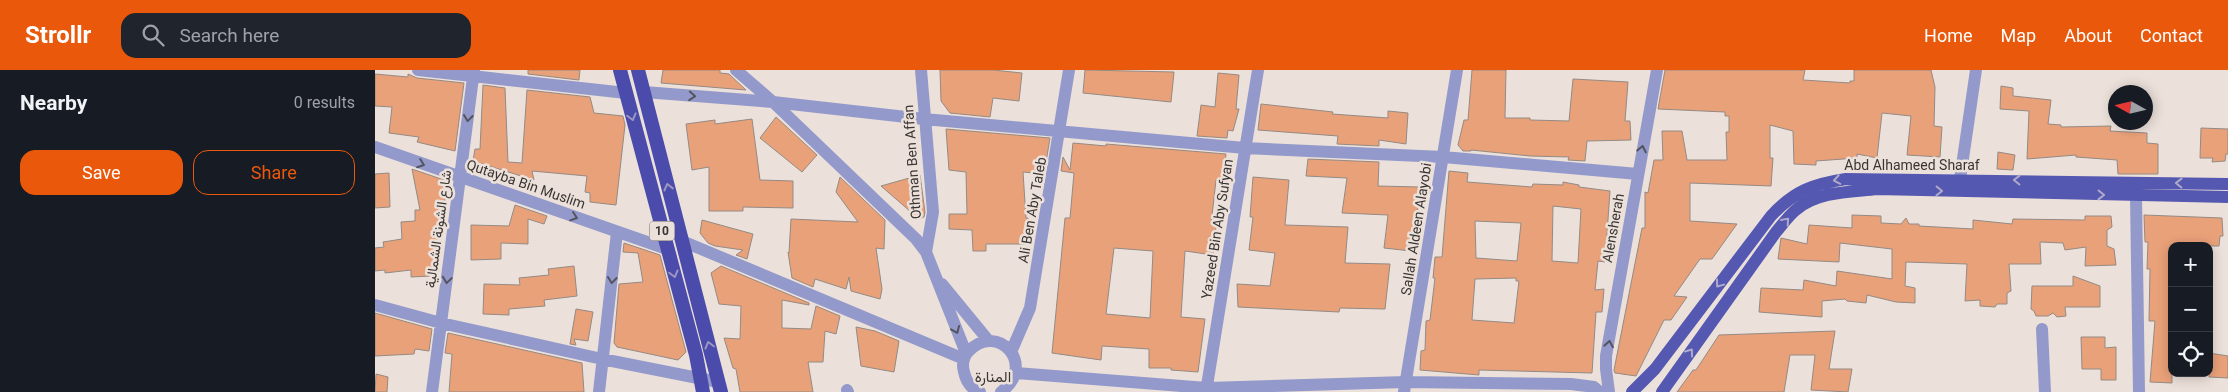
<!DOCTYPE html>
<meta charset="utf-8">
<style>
body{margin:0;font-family:Roboto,Vazirmatn,sans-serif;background:#20242c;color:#f1f3f6}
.controls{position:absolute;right:15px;bottom:15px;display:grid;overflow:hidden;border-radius:10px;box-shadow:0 2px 12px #0003}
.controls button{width:45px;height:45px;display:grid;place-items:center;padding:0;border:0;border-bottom:1px solid #363941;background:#171b24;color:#f1f3f6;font:25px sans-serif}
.compass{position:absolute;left:1733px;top:15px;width:45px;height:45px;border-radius:50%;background:#171b24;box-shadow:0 2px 12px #0003;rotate:278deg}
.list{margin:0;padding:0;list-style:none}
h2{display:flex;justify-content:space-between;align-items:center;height:65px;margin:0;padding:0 20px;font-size:21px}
h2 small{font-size:16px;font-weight:400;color:#9ea1a6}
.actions{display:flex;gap:10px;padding:15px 20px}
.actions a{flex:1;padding:11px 0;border:1px solid #ea580c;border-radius:15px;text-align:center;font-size:18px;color:#ea580c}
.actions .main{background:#ea580c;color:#fff}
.icon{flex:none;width:28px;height:28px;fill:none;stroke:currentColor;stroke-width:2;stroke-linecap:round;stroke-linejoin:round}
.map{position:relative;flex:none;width:1853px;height:322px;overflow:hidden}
header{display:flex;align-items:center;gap:30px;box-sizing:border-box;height:70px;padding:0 25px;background:#ea580c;color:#fff}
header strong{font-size:24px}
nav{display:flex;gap:28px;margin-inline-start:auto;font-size:18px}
.search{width:350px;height:45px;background:#20242c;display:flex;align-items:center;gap:12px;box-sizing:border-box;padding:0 18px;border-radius:15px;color:#9ea1a6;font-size:19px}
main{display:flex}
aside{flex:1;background:#171b24}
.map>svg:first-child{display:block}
.building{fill:#e9a179;stroke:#948a84;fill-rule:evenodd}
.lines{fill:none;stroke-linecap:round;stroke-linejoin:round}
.minor{stroke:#939acb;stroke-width:12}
.primary{stroke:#5558b1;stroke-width:12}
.trunk{stroke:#4b4bab;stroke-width:14}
.oneway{stroke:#545360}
.oneway2{stroke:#9c96c2}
.oneway3{stroke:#b0aaca}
.labels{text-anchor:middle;stroke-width:5;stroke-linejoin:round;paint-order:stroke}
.shield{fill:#ece0da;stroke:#6f6864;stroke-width:1}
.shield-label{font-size:12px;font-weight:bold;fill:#393532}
.street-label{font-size:14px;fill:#393532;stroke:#ece0da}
.neighbourhood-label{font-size:15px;fill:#393532;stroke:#ece0da}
</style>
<header>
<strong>Strollr</strong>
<div class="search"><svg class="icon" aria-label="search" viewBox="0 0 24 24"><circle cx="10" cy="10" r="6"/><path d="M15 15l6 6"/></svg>Search here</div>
<nav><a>Home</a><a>Map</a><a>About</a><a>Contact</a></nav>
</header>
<main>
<aside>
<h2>Nearby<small>0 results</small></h2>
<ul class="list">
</ul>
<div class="actions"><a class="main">Save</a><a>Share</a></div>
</aside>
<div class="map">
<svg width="1853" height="322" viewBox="0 0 1853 322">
<rect width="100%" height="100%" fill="#ece0da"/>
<path class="building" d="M153,0H205L204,10L153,4Z
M288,0H345V3L354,4L371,20L286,13Z
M565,0H618L647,3L644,31L618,28L615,47L575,43L566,31Z
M710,0L799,2L796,32L708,23Z
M1097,0H1131L1130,48H1155V50L1194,51L1198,9L1253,12L1250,51H1255L1256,70L1212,71L1210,91L1193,90L1194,87L1155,86L1096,80V81H1088L1083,75L1089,50H1093Z
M1290,0H1430L1428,10L1475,13V11H1479V0H1556L1560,17L1559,56L1567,57L1565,87L1532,85L1536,46L1507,43L1502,88L1482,84V88L1441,91V95L1419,94L1418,61L1395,55V88H1398L1396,116L1315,113V151L1362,154L1337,189H1325L1299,226L1312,227L1296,250H1289L1261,306L1240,303L1239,300L1267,158H1270V122L1273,123L1279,90H1288L1287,61H1307L1312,90H1352L1351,62H1354V46H1350V42L1283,39Z
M843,3L864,5L861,39H864L858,61L853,60L852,68L822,66L826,35L840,37Z
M0,4L33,7V4L42,8L89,13L80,81L42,72L44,67L14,63L17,37L0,36Z
M108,15L130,18L133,92L147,93L152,20L215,27L219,43L248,46L250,55L241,135L215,132V123L210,122L212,106L157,101L159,110L98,91L100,79H105Z
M1626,16L1638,18V26L1676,30L1673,54L1686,55V57L1736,56L1735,61L1772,63V73L1783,74V104H1743L1742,90L1701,87V85L1652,89L1654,41L1625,39Z
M886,34L958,42L957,44L1013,48V41L1033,43L1031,74L1004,70V76L962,74L963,66L883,60Z
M401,47L442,85L427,102L385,68Z
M377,49L385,110L418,111V138L368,137V141H334V97L317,100L311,54L340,50V54Z
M1826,58L1853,59V84H1851L1850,91L1837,92L1838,88H1825Z
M571,59L675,68L669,104L648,102L651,148H653L652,174H611V181H598L597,160L574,159V144H592L591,102L574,100Z
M698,73L731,76V74L851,84L848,111L841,110L836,155L841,156L838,185L810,181L806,247L830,249L823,302L796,300V298H774V279L727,276L726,290L677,283L690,148H695L699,103L686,101L688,87L695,100ZM739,178L778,181L775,248L731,244Z
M1623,82L1640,85L1638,100L1622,99Z
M933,89L1004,92L1003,116L1045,117L1042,146H1039L1036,181L1009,178L1013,145L967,143L972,108L931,106Z
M37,99L69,110L71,153L70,157H63L64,201H56V206L36,207V200L10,203V200L0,201V178L9,177L8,172L27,169L26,152L40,151V140H45Z
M1074,101L1093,103L1092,112L1157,117L1158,114L1188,115V112L1204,115V117L1235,121L1230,192L1223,191L1220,220L1229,219L1227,242H1221L1217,303L1104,300V305L1045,300L1046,281L1050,280L1051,251L1055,250L1060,208H1058L1060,187H1067ZM1178,136L1206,139L1203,193L1177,191ZM1100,151L1146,153L1142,191L1101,188ZM1141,208V211H1144L1139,253L1097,250L1100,209Z
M14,103L15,137L0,138V104Z
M545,105L550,142L549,147L544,149L506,116Z
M465,107L510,150L509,179L501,178L507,219L505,229L476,221L474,207L471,219L440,209L438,217L417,208L413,182L414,183L416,149L483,152L461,122Z
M878,107L914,110L910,155L973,157L970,193L1015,194L1010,239L965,238L964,242L863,237L862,214L895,216L900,183L874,180L878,147H875Z
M140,135L172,146L169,154L153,149V174L126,173V189L96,190V155L134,156Z
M1477,145L1506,146V153L1526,154L1531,148L1534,154H1544V156L1598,159V150L1637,154L1638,149L1710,150V146H1736L1737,157L1732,160V176L1739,179L1741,195L1710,196L1711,177L1690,180L1688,173L1665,172L1666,194H1634L1636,221L1632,223V234H1622L1620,237L1605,236V230L1590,231L1592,194L1531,192L1530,216L1540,218V233L1521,232L1492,225L1491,233L1472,231L1470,229L1447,231V247L1384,242L1386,218L1428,220L1429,210L1461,216L1462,201L1517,209V179L1465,173L1464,192L1403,189L1406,168L1432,174L1434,155L1477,158Z
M1769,145L1847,148L1848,166H1845L1844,176H1797V313L1775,312L1780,251H1774L1775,199H1772L1773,172H1770Z
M327,150L378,164L372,189L361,185L368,180L340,176L333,173L325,163Z
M249,173L285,185L311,282L303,290L242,277L239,273L244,214L268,212L263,183L248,182Z
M199,196L202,226L169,230L170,236L134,239V245L108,244L109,214L145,215L144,208L174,205L173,199Z
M346,196L434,233V235L407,230V258L436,259L441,236L465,246L461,264L450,261L448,292H433L438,322H365L361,299L358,298L349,268L365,269L366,236L344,234L336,203Z
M1698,206L1725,216V237H1690L1691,246L1682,247L1678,243L1673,246H1661L1659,241L1656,239L1657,216H1698Z
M201,239L218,242L213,271L199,269L201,275L195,274Z
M0,243L57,259L54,281L40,279L39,284L0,286Z
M481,257L500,261L524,271L519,302L486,296Z
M1460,261L1454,299H1477L1473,322L1436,320L1440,285H1415L1409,322H1302L1318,300H1321L1344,265Z
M73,263L207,293L209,322H74L77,284L70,283Z
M1706,267H1730V278L1741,277V310H1726V299H1707Z
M1834,283L1853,286V308L1834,307Z
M1,304L13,307L12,322H0Z"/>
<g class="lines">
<path class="minor" d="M43,0L251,23
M361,0L398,32L541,169L551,182L591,283
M546,0L558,142L551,182
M269,22L398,32L549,49L870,78L1068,87L1263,104
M0,77L292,179
M1585,109L1601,0
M1761,126L1764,322
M307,171L589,289
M567,214L613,270
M0,235L66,253L227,289L343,312
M1667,259L1670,322
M636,282L655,238L694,0
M641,303L832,318L1031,312L1196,314L1219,317L1225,322
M472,320L473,322
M57,322L99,0
M224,322L242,162
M605,322C596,319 591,311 589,302C587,295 588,286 594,281C622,251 663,295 626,322
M831,322L883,0
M1029,322L1082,0
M1234,322L1231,299V286L1282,0"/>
<path class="primary" d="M1257,322L1280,299L1396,146C1419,121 1438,114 1471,109L1853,114
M1287,322L1401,162C1408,154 1414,145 1422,139C1444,121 1476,122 1502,119L1853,127"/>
<path class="trunk" d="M245,0L321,285L328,322
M263,0L346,322"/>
</g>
<defs><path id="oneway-chevron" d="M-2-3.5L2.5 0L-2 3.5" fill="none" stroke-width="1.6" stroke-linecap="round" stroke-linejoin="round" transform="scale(1.25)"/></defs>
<g class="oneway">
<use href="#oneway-chevron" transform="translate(317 26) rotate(4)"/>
<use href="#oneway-chevron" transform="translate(93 48) rotate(97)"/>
<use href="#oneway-chevron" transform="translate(1267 79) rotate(-79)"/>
<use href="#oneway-chevron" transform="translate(46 94) rotate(20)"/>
<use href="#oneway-chevron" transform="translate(199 147) rotate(19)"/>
<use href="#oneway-chevron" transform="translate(72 210) rotate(98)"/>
<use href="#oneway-chevron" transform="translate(237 210) rotate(97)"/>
<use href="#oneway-chevron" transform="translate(581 260) rotate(67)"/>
<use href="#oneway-chevron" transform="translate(1234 274) rotate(-80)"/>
</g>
<g class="oneway2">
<use href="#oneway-chevron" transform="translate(257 47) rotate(75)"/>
<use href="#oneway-chevron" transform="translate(293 117) rotate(-104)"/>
<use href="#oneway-chevron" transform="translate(299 204) rotate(75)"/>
<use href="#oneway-chevron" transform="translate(334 275) rotate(-105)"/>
</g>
<g class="oneway3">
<use href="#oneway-chevron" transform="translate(1462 110) rotate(170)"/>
<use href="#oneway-chevron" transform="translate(1642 110) rotate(-179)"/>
<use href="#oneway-chevron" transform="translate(1804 113) rotate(-179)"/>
<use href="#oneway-chevron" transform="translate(1564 121) rotate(1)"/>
<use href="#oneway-chevron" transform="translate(1726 125) rotate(1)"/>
<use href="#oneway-chevron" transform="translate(1411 151) rotate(-49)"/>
<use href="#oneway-chevron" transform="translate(1344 214) rotate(127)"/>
<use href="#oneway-chevron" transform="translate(1315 282) rotate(-54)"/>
</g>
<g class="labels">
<rect class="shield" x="274.5" y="151.5" width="25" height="19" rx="4"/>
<g class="shield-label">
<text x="287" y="165">10</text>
</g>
<g class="street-label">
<text transform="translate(537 92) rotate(-94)" y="5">Othman Ben Affan</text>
<text x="1537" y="100">Abd Alhameed Sharaf</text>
<text transform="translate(151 114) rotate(19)" y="5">Qutayba Bin Muslim</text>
<text transform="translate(657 140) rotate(-80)" y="5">Ali Ben Aby Taleb</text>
<text transform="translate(1238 158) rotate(-80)" y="5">Alensherah</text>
<text transform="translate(63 159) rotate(-82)" y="5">شارع الشونة الشمالية</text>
<text transform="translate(842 159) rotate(-81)" y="5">Yazeed Bin Aby Sufyan</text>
<text transform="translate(1041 159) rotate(-81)" y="5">Sallah Aldeen Alayobi</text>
</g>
<g class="neighbourhood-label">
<text x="618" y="312">المنارة</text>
</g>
</g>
</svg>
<div class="controls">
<button>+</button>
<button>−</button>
<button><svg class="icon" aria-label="locate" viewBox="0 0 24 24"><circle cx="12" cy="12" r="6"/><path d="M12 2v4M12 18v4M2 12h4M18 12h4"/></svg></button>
</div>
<svg class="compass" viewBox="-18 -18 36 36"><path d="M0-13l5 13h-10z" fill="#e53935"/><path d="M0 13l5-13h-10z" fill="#9ea1a6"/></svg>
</div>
</main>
